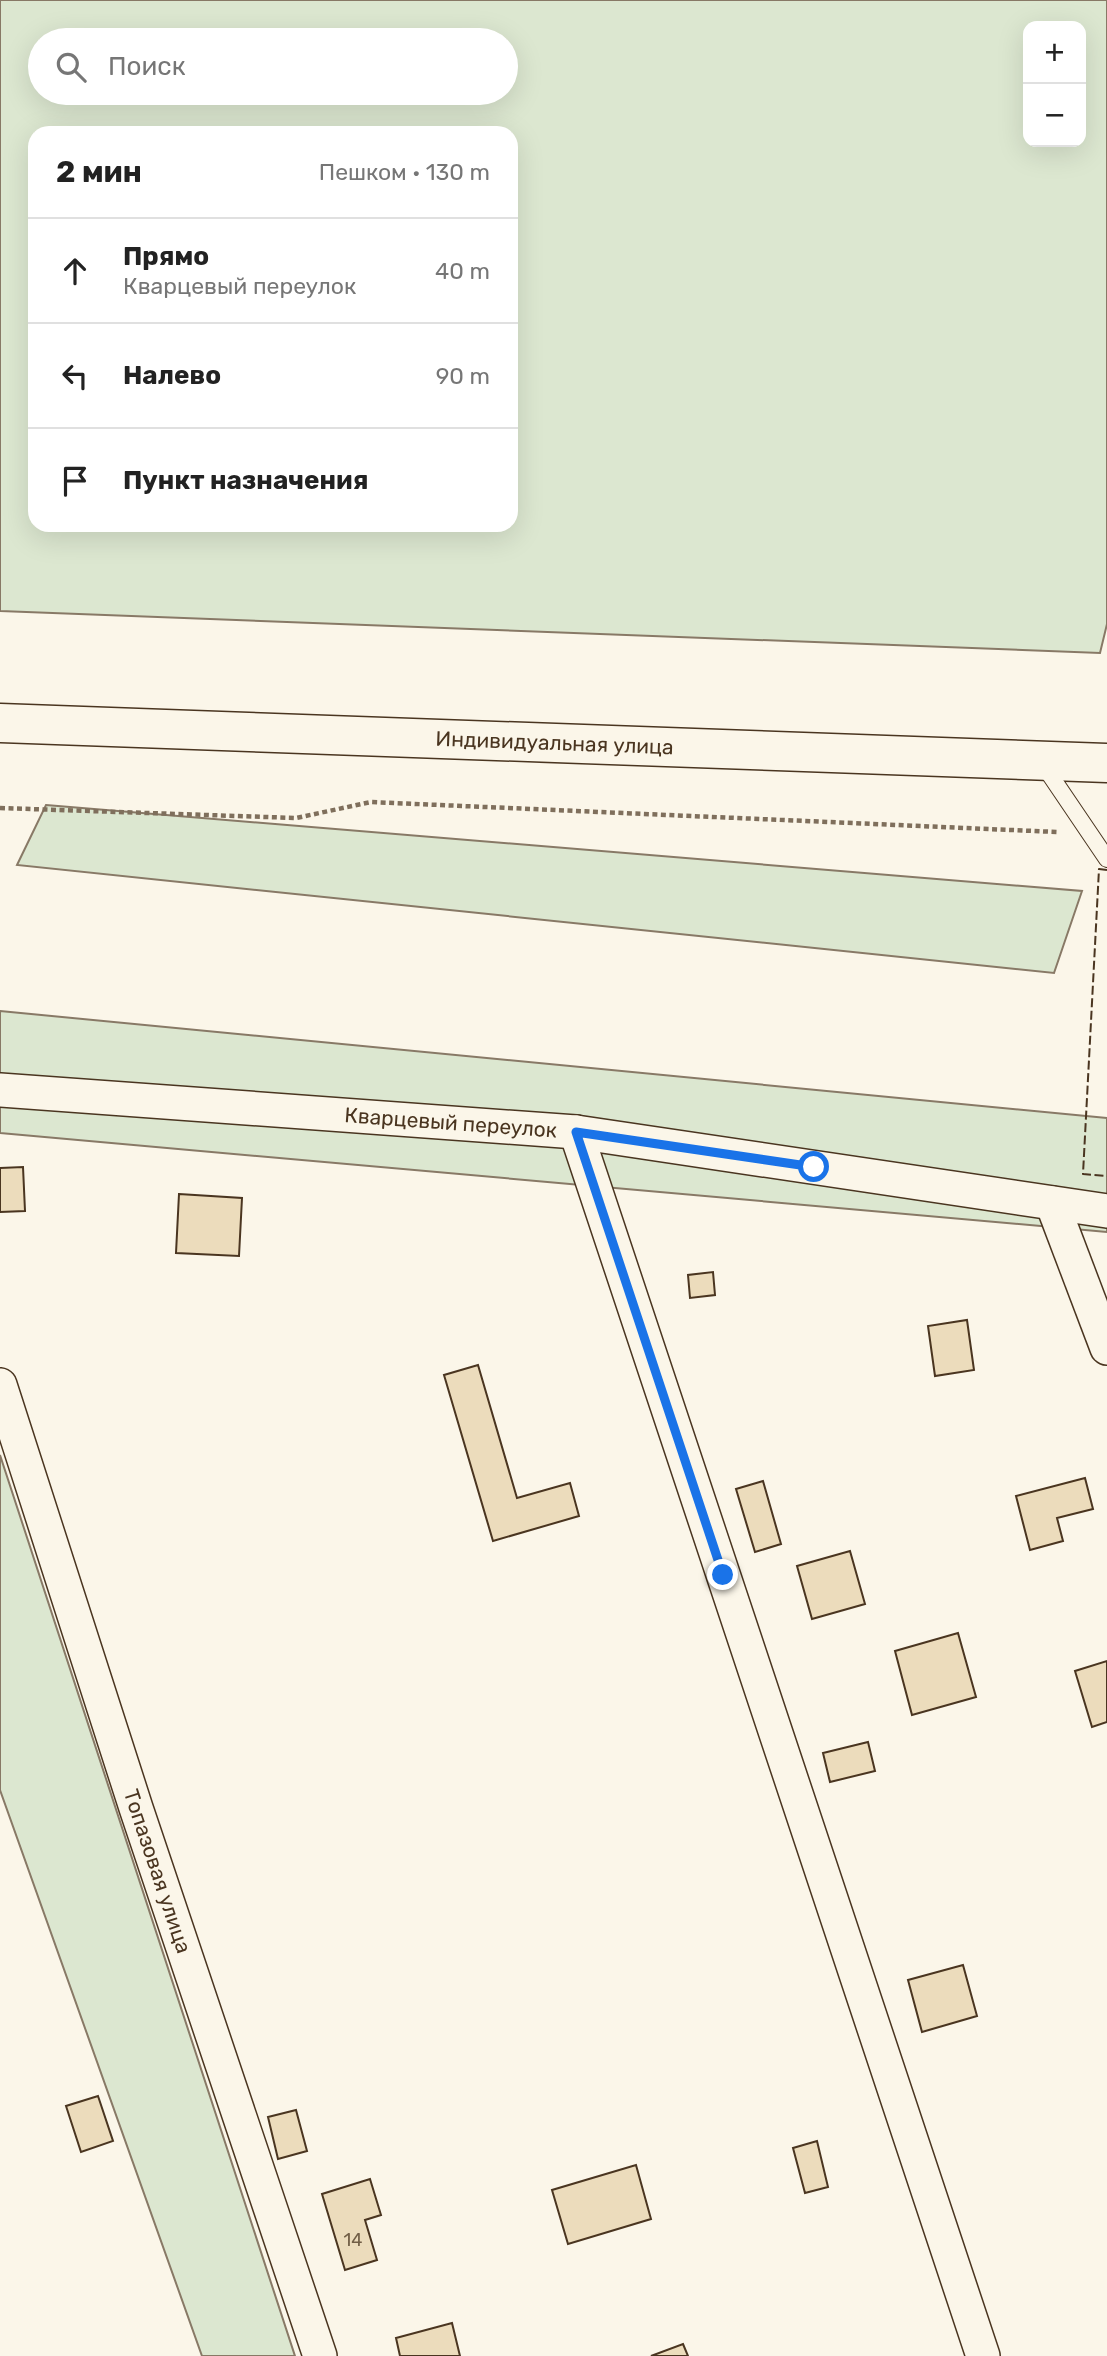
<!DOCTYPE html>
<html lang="ru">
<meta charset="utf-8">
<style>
body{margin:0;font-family:Rubik,sans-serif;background:#f2f2f2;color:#222}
.controls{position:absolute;right:21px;top:21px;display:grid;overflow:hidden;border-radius:14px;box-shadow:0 7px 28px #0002}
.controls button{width:63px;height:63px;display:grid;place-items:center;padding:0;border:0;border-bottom:2px solid #e0e0e0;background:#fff;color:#222;font:35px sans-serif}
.stop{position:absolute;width:21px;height:21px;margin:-16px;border:5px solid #1a73e8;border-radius:50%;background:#fff}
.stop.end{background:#1a73e8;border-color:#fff;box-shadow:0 2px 7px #0008}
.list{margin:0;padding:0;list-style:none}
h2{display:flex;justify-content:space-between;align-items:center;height:91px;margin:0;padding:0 28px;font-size:30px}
h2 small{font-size:23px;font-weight:400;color:#767676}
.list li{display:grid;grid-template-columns:46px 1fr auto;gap:21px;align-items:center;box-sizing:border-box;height:105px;padding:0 28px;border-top:2px solid #e0e0e0}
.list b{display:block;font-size:26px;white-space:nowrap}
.list p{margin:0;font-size:23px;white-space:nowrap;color:#767676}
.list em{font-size:23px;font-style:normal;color:#767676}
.icon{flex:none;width:38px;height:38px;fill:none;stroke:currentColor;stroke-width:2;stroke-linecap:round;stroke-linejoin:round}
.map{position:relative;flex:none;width:1107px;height:2356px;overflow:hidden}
.search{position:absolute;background:#fff;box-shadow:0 7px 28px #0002;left:28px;top:28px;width:490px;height:77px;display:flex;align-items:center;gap:18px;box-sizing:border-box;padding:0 24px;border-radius:38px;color:#767676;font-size:26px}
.panel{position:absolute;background:#fff;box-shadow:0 7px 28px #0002;left:28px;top:126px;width:490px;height:406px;border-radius:21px}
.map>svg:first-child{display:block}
.green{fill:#dce7d0;stroke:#887966;stroke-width:2;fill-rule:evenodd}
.building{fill:#ecdcbc;stroke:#4a3520;stroke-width:2}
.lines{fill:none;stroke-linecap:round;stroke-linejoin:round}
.lane-casing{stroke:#4a3520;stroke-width:18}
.street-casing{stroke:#4a3520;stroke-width:36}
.secondary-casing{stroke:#4a3520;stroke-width:41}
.path{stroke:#7f6f5c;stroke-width:4.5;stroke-dasharray:5 3.5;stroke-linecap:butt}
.lane{stroke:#fbf6e9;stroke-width:16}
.street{stroke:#fbf6e9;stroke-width:33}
.secondary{stroke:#fbf6e9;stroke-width:38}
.fence{stroke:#4a3520;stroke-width:2;stroke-dasharray:9 3.5;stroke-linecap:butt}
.route{stroke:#1a73e8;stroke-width:9}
.labels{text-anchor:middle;stroke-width:5;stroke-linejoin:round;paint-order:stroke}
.number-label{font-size:18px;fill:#725f47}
.street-label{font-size:21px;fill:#4a3520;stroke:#fbf6e9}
</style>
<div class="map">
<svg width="1107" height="2356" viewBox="0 0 1107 2356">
<rect width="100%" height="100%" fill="#fbf6e9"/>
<path class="green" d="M0,0H1107V624L1100,653L0,611ZM1081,26V142H1028V26ZM506,40V93H40V40ZM511,133V525H35V133Z
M46,805L1082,891L1054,973L17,865Z
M0,1011L1107,1118V1232L0,1133Z
M0,1455L295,2356H202L0,1790Z"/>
<path class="building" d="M23,1167L25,1211L0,1212V1168Z
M179,1194L242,1198L239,1256L176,1253Z
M713,1272L715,1295L690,1298L688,1275Z
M967,1320L974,1370L935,1376L928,1326Z
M478,1365L517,1498L570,1483L579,1516L493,1541L444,1375Z
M1085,1478L1093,1509L1057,1518L1063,1541L1030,1550L1016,1496Z
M763,1481L781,1544L755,1552L736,1489Z
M850,1551L865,1604L812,1619L797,1566Z
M958,1633L976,1697L912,1715L895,1651Z
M1107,1661V1722L1092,1727L1075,1671Z
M868,1742L875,1771L830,1782L823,1753Z
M963,1965L977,2016L922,2032L908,1980Z
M98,2096L113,2141L81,2152L66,2106Z
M296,2110L307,2151L278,2159L268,2117Z
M817,2141L828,2187L805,2193L793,2148Z
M636,2165L651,2219L568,2244L552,2190Z
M370,2179L381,2215L365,2220L377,2260L345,2270L322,2194Z
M452,2323L460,2356H400L396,2338Z
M683,2344L688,2356H651Z"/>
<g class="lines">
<g class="lane-casing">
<path id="lane" d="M1042,763L1107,859"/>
</g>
<g class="street-casing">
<g id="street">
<path id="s1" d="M0,1090L576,1132L1107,1211"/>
<path d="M576,1132L983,2356"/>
<path d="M1052,1203L1107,1348"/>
<path id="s2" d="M0,1385L136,1808L320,2356"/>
</g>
</g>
<g class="secondary-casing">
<g id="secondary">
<path id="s3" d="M0,723L1107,763"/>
</g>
</g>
<path class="path" d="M0,808L296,818L371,802L1057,832"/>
<use href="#lane" class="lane"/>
<use href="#street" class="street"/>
<use href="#secondary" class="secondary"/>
<path class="fence" d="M1107,870L1099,869L1083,1174L1107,1176"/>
</g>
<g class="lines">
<path class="route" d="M723,1575L576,1132L814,1167"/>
</g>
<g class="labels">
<g class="number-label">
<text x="353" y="2246">14</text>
</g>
<g class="street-label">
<text dy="7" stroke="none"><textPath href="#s3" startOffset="555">Индивидуальная улица</textPath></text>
<text dy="7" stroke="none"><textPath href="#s1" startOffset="452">Кварцевый переулок</textPath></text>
<text dy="7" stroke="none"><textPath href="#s2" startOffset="511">Топазовая улица</textPath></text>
</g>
</g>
</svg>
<div class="controls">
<button>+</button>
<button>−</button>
</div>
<div class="stop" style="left:814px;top:1167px"></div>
<div class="stop end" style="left:723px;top:1575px"></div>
<div class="search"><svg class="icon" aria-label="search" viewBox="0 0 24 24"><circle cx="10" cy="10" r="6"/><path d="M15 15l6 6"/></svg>Поиск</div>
<section class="panel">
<h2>2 мин<small>Пешком · 130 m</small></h2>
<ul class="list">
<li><svg class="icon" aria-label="ahead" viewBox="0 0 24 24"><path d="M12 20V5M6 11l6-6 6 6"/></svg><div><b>Прямо</b><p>Кварцевый переулок</p></div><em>40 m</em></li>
<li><svg class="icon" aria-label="left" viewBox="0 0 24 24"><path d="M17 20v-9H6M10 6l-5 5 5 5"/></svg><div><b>Налево</b></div><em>90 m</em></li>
<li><svg class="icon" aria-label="arrive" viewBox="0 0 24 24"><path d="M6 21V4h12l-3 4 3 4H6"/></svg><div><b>Пункт назначения</b></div></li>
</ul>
</section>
</div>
